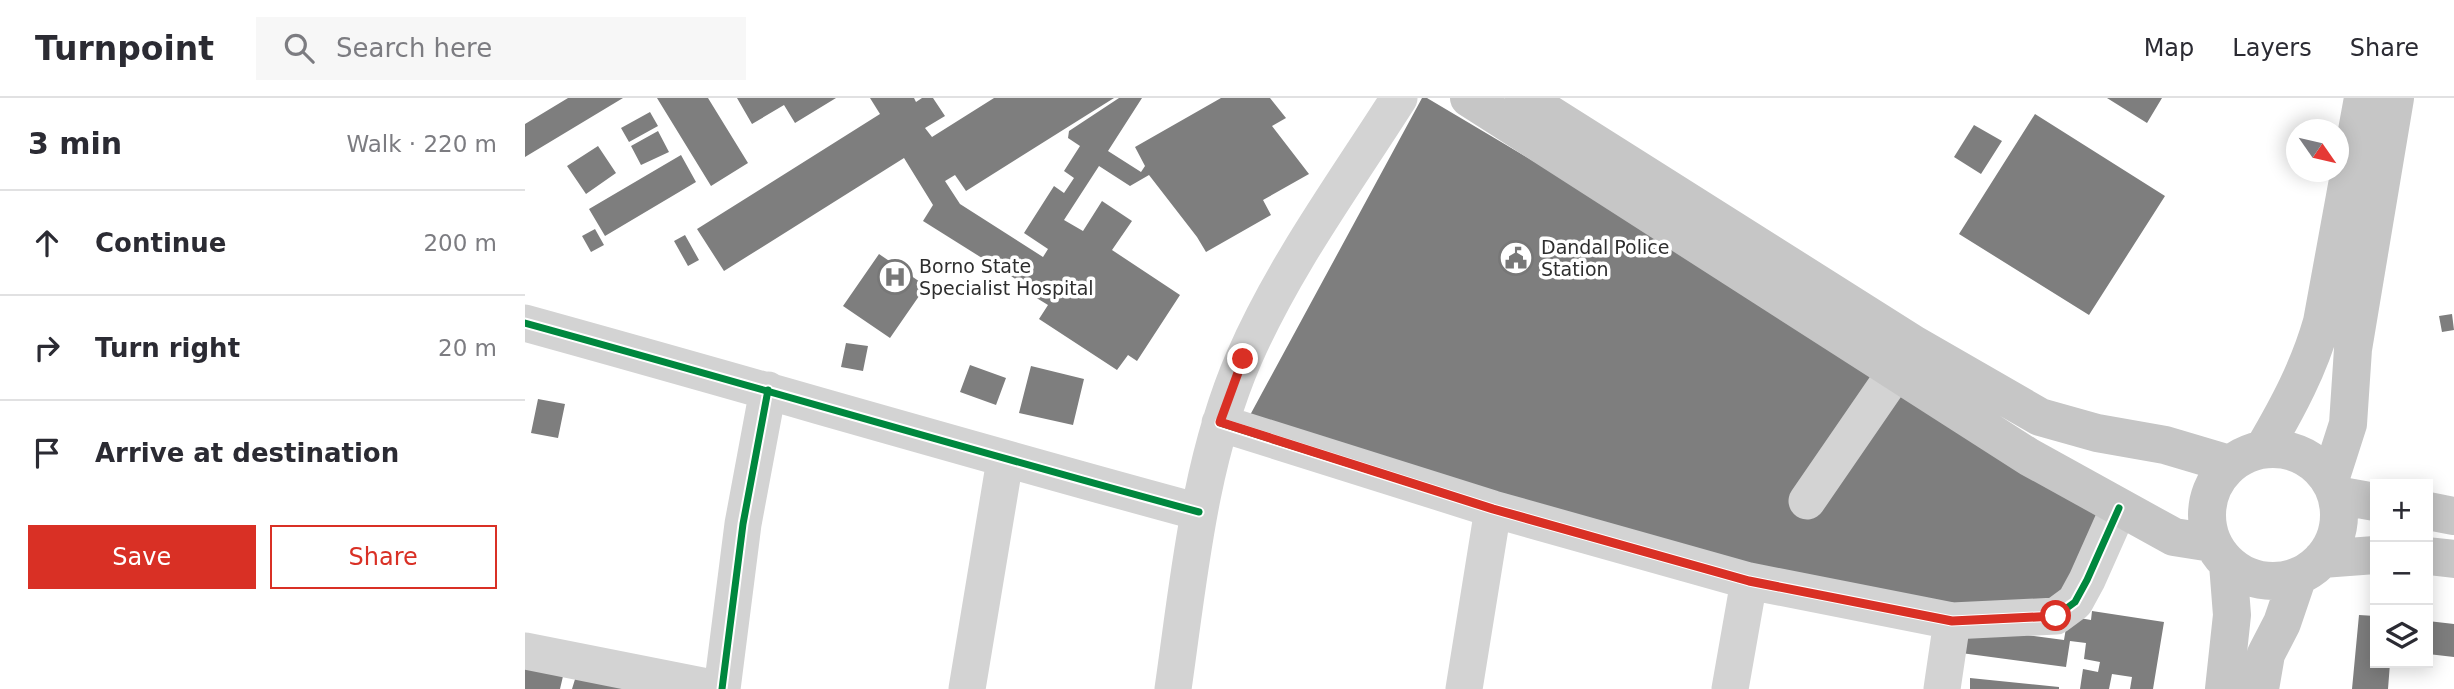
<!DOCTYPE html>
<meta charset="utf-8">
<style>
body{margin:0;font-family:"DejaVu Sans",sans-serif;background:#f7f7f7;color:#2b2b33}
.controls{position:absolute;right:21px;bottom:21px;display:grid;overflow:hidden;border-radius:0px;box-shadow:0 4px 18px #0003}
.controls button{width:63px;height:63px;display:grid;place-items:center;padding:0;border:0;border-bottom:2px solid #e1e1e2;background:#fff;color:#2b2b33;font:35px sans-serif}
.compass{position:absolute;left:1761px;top:21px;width:63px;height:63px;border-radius:50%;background:#fff;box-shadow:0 4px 18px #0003;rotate:124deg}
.stop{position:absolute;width:21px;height:21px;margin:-16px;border:5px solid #d93025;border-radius:50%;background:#fff}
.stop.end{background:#d93025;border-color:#fff;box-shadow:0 2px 7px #0008}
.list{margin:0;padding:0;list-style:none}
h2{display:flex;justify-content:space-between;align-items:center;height:91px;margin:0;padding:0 28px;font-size:30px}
h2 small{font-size:23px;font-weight:400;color:#7c7c81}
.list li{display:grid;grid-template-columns:46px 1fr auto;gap:21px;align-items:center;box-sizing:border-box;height:105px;padding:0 28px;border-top:2px solid #e1e1e2}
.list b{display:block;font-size:26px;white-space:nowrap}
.list em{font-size:23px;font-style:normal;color:#7c7c81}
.actions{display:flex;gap:14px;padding:21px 28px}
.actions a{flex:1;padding:16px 0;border:2px solid #d93025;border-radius:0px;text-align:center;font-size:24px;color:#d93025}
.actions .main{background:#d93025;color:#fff}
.icon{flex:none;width:38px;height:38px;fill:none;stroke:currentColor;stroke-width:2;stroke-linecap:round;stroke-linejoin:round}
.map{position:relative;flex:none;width:1929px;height:591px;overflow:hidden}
header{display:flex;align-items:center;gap:42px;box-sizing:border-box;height:98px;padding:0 35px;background:#fff;border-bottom:2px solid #e1e1e2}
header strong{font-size:33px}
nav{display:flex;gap:38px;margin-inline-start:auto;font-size:24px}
.search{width:490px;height:63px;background:#f7f7f7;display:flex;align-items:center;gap:18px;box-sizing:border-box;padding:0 24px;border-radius:0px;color:#7c7c81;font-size:26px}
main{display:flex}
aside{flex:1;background:#fff}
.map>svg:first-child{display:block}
.building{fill:#7e7e7e}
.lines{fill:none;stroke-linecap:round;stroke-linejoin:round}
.minor{stroke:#d3d3d3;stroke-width:37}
.major{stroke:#c6c6c6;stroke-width:38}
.cycleway-casing{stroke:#fff;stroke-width:11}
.cycleway{stroke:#00873e;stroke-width:7}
.route{stroke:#d93025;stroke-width:9}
.labels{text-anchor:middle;stroke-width:7;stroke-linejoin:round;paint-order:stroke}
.poi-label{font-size:19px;fill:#2e2e2e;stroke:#fff;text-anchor:start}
</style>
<header>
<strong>Turnpoint</strong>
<div class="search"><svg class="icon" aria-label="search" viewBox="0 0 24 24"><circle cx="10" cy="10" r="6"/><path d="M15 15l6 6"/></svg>Search here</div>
<nav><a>Map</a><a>Layers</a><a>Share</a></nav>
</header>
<main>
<aside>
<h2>3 min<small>Walk · 220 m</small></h2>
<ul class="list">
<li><svg class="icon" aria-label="ahead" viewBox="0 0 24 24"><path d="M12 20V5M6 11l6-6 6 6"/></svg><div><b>Continue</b></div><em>200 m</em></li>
<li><svg class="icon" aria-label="right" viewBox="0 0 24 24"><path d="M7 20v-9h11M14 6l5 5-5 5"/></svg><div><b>Turn right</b></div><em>20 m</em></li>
<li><svg class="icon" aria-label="arrive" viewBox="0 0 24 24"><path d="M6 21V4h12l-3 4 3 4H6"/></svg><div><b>Arrive at destination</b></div></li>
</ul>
<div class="actions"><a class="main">Save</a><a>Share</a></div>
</aside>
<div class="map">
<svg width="1929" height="591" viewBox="0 0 1929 591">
<rect width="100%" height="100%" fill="#fff"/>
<path class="building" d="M43,0H98L0,59V26Z
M132,0H183L223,65L186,88Z
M212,0H311L270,25L259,7L227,26Z
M345,0H389L391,4L397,0H408L420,18L400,30L407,39L469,0H589L441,93L430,77L420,83L435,106L518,159L523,151L499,135L529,88L539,95L549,80L539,73L555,48L543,40L544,33L594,0H617L583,53L616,74L620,68L610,49L696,0H745L761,20L747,28L784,76L738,102L746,117L681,154L672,139L624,77L605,88L574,68L539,122L558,133L577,103L607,123L587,152L655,197L612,263L603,257L592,272L514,221L523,207L497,191L500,187L398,123L408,107L379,60L199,173L172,131L355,16Z
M897,0H902L1594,410L1550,504L1427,523L1222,470L724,319Z
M1582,0H1637L1622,25Z
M125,14L133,28L104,44L96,30Z
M1510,16L1640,98L1564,217L1434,136Z
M1449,27L1477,43L1456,76L1429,59Z
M133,33L144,54L116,67L106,48Z
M73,48L91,75L61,96L42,68Z
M156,57L171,84L80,138L64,111Z
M70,131L79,147L66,154L57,138Z
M160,137L174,162L163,168L149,143Z
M354,156L401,188L365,240L318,208Z
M1927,216L1929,232L1917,234L1914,218Z
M321,245L343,248L338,273L316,269Z
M445,267L481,280L471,307L435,294Z
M506,268L559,281L548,327L494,315Z
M13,301L40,306L33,340L6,335Z
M1567,513L1639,524L1628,591H1605L1607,579L1587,576L1584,591H1555L1558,571L1573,574L1575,564L1559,561L1561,545L1545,543L1541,569L1436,555L1440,529L1539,542L1543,518L1566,522Z
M1834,517L1850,518V565H1865L1863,591H1827Z
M1903,523L1929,526V559L1903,556Z
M0,567L39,574L35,591H0Z
M51,578L128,591H47Z
M1445,580L1534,589V591H1445Z"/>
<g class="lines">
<path class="minor" d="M0,225C225,287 448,353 674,414
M695,325L968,411L1224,483L1427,523L1531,518L1550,504L1562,482L1594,410
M1282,403L1370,275
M0,553L192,591
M197,591L218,426L243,292
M442,591L480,362
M648,591C664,480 674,364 719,260C759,168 820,85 874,0
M939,591L968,411
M1205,591L1224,483
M1417,591L1427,523"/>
<path class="major" d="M944,0L1504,359L1649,439L1687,445
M999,0L1390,247L1515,319L1572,335L1640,347L1704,366
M1739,350C1763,309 1784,270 1797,224L1838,0
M1682 417a66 66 0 1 1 132 0a66 66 0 1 1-132 0Z
M1805,382L1823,326L1828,251L1870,0
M1811,397L1850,404
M1903,413L1929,418
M1903,458L1929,461
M1797,461L1850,457
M1699,591L1707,517L1703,466
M1735,591L1741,556L1757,525L1773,478"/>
<g class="cycleway-casing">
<path id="cycleway" d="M0,225C225,287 448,353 674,414
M695,325L968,411L1224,483L1427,523L1531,518L1550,504L1562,482L1594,410
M197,591L218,426L243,292"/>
</g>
<use href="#cycleway" class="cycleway"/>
</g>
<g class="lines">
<path class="route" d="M718,261L695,324L968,411L1224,483L1427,523L1531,518"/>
</g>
<defs>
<g id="civic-ring" transform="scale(1.75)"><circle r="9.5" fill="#fff" stroke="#777" stroke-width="1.5"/><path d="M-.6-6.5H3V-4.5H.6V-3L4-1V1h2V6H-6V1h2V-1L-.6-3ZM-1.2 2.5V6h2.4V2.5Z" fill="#777"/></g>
<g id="hospital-ring" transform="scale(1.75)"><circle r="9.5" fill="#fff" stroke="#777" stroke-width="1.5"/><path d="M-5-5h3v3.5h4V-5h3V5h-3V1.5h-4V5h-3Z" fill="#777"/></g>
</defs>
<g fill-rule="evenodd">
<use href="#civic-ring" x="991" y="160"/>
<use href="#hospital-ring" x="370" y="179"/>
</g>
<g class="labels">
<g class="poi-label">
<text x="1016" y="156">Dandal Police<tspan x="1016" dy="22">Station</tspan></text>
<text x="394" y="175">Borno State<tspan x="394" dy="22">Specialist Hospital</tspan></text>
</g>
</g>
</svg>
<div class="controls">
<button>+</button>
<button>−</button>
<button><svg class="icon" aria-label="layers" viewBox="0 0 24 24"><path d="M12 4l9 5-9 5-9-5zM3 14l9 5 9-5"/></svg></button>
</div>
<svg class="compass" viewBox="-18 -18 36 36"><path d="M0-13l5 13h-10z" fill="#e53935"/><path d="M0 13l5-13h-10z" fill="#7c7c81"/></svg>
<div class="stop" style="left:1531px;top:518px"></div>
<div class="stop end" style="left:718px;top:261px"></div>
</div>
</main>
